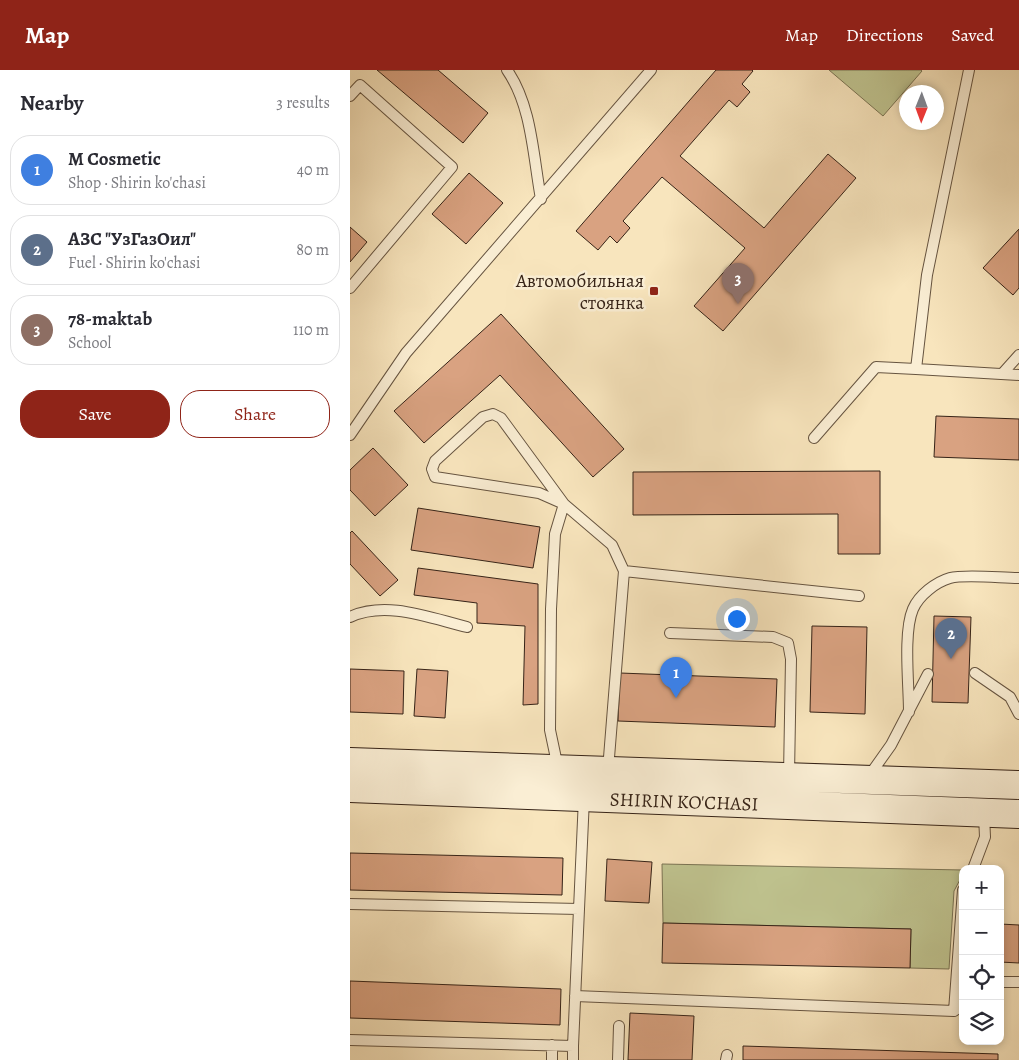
<!DOCTYPE html>
<meta charset="utf-8">
<style>
body{margin:0;font-family:Alegreya,serif;background:#f7f7f7;color:#2b2b33}
.controls{position:absolute;right:15px;bottom:15px;display:grid;overflow:hidden;border-radius:10px;box-shadow:0 2px 8px #0003}
.controls button{width:45px;height:45px;display:grid;place-items:center;padding:0;border:0;border-bottom:1px solid #e1e1e2;background:#fff;color:#2b2b33;font:25px sans-serif}
.compass{position:absolute;left:549px;top:15px;width:45px;height:45px;border-radius:50%;background:#fff;box-shadow:0 2px 8px #0003;rotate:181deg}
.you{position:absolute;left:386px;top:548px;width:18px;height:18px;margin:-12px;border:4px solid #fff;border-radius:50%;background:#1a73e8;box-shadow:0 0 0 8px #1a73e833}
.badge{display:grid;place-items:center;width:32px;height:32px;border-radius:50%;background:#8f2418;color:#fff;font-size:16px;font-weight:700}
.pin{position:absolute;translate:-50% -41px;filter:drop-shadow(0 1px 2px #0008)}
.pin::after{content:'';position:absolute;top:26px;width:18px;height:15px;background:inherit;clip-path:polygon(0 0,100% 0,50% 100%)}
.list{margin:0;padding:0;list-style:none}
h2{display:flex;justify-content:space-between;align-items:center;height:65px;margin:0;padding:0 20px;font-size:21px}
h2 small{font-size:16px;font-weight:400;color:#7c7c81}
.list li{display:grid;grid-template-columns:32px 1fr auto;gap:15px;align-items:center;box-sizing:border-box;height:70px;margin:0 10px 10px;padding:0 10px;border:1px solid #e1e1e2;border-radius:20px}
.list b{display:block;font-size:19px;white-space:nowrap}
.list p{margin:0;font-size:16px;white-space:nowrap;color:#7c7c81}
.list em{font-size:16px;font-style:normal;color:#7c7c81}
.actions{display:flex;gap:10px;padding:15px 20px}
.actions a{flex:1;padding:11px 0;border:1px solid #8f2418;border-radius:20px;text-align:center;font-size:18px;color:#8f2418}
.actions .main{background:#8f2418;color:#fff}
.icon{flex:none;width:28px;height:28px;fill:none;stroke:currentColor;stroke-width:2;stroke-linecap:round;stroke-linejoin:round}
.map{position:relative;flex:none;width:669px;height:990px;overflow:hidden}
header{display:flex;align-items:center;gap:30px;box-sizing:border-box;height:70px;padding:0 25px;background:#8f2418;color:#fff}
header strong{font-size:24px}
nav{display:flex;gap:28px;margin-inline-start:auto;font-size:18px}
main{display:flex}
aside{flex:1;background:#fff}
.map>svg:first-child{display:block}
.green{fill:#bfc38f;stroke:#7a7353}
.building{fill:#d9a281;stroke:#362317}
.lines{fill:none;stroke-linecap:round;stroke-linejoin:round}
.lane-casing{stroke:#665440;stroke-width:12}
.secondary-casing{stroke:#362317;stroke-width:30}
.lane{stroke:#faeed4;stroke-width:10}
.secondary{stroke:#faeed4;stroke-width:28}
.poi-dot{fill:#8f2418;stroke:#faeed4;stroke-width:2}
.labels{text-anchor:middle;stroke-width:5;stroke-linejoin:round;paint-order:stroke}
.poi-label{font-size:19px;fill:#362317;stroke:#faeed4;text-anchor:end}
.street-label{font-size:19px;fill:#362317;stroke:#faeed4}
</style>
<header>
<strong>Map</strong>
<nav><a>Map</a><a>Directions</a><a>Saved</a></nav>
</header>
<main>
<aside>
<h2>Nearby<small>3 results</small></h2>
<ul class="list">
<li><span class="badge" style="background:#3f7fe0">1</span><div><b>M Cosmetic</b><p>Shop · Shirin ko'chasi</p></div><em>40 m</em></li>
<li><span class="badge" style="background:#5c6f8a">2</span><div><b>АЗС &quot;УзГазОил&quot;</b><p>Fuel · Shirin ko'chasi</p></div><em>80 m</em></li>
<li><span class="badge" style="background:#8d6e63">3</span><div><b>78-maktab</b><p>School</p></div><em>110 m</em></li>
</ul>
<div class="actions"><a class="main">Save</a><a>Share</a></div>
</aside>
<div class="map">
<svg width="669" height="990" viewBox="0 0 669 990">
<rect width="100%" height="100%" fill="#f8e5bd"/>
<filter id="stains"><feTurbulence type="fractalNoise" baseFrequency=".004" numOctaves="4"/><feColorMatrix values="0 0 0 0 .2 0 0 0 0 .09 0 0 0 0 .02 0 0 0 .5 -.17"/></filter>
<radialGradient id="worn" r=".72"><stop offset=".6" stop-color="#630" stop-opacity="0"/><stop offset="1" stop-color="#630" stop-opacity=".3"/></radialGradient>
<path class="green" d="M479,0H571L572,1L533,46Z
M312,794L613,800V804L604,821L599,899L560,898L561,859L313,853Z"/>
<path class="building" d="M27,0H88L138,43L113,73Z
M366,0H402L403,1L392,14L400,22L387,37L379,30L330,86L414,158L478,84L506,108L373,261L344,236L395,178L312,107L273,151L280,158L267,173L260,166L248,180L226,161Z
M119,103L153,133L116,174L82,144Z
M0,157L17,172L0,192Z
M669,159V218L663,225L633,198Z
M151,244L274,379L243,407L150,305L74,373L44,341Z
M586,346L669,349V390L584,387Z
M23,378L58,415L25,446L0,420V400Z
M530,401V484H488V444L283,445V402Z
M68,438L190,457L183,498L61,480Z
M2,461L48,510L30,526L0,494V463Z
M68,498L188,514V634L173,635L175,556L127,553V533L64,525Z
M584,546L621,547L618,633L582,632Z
M462,556L517,557L515,644L460,642Z
M0,599L54,601L53,644L0,642Z
M67,599L98,601L95,648L64,646Z
M270,603L427,609L425,657L268,651Z
M0,783L213,788L212,825L0,820Z
M257,789L302,792L299,833L255,831Z
M313,853L561,859L560,898L312,893Z
M650,854L669,855V893L650,892Z
M0,911L211,919L210,955L0,948Z
M280,943L344,946L342,990H278Z
M393,976L648,984V990H393Z"/>
<g class="lines">
<g class="lane-casing">
<path id="lane" d="M157,0C182,36 183,86 191,129
M619,0L577,205L566,299L669,305
M0,26L10,15L102,97L0,218
M652,304L669,285
M0,365L56,283L301,0
M464,368L526,297L566,299
M274,501L509,526
M0,547C36,530 80,548 117,557
M320,563L423,567L438,573L441,589L439,705
M625,603L660,627L669,644
M559,642C559,615 553,562 563,539C569,525 586,512 600,508C615,504 652,508 669,508
M208,698L200,660L201,539L205,464L214,434L151,348L143,344L133,347L85,391L82,399L85,407L189,423L214,434L262,475L274,501L258,700
M519,706L541,675L578,604
M623,799L635,767L634,745
M0,834L229,839L234,728
M650,912H669
M225,926L604,941L613,935
M604,941L613,820
M0,970L223,976L229,839
M202,990V975
M223,990V976
M268,990L269,956
M376,990L377,985"/>
</g>
<g class="secondary-casing">
<path id="secondary" d="M0,692L669,715
M0,718L669,744"/>
</g>
<use href="#lane" class="lane"/>
<use href="#secondary" class="secondary"/>
</g>
<rect class="poi-dot" x="299" y="216" width="10" height="10" rx="2.5"/>
<g class="labels">
<g class="poi-label">
<text x="294" y="217">Автомобильная<tspan x="294" dy="22">стоянка</tspan></text>
</g>
<g class="street-label">
<text transform="translate(334 731) rotate(2)" y="7">SHIRIN KO'CHASI</text>
</g>
</g>
<rect width="100%" height="100%" filter="url(#stains)"/>
<rect width="100%" height="100%" fill="url(#worn)"/>
</svg>
<div class="controls">
<button>+</button>
<button>−</button>
<button><svg class="icon" aria-label="locate" viewBox="0 0 24 24"><circle cx="12" cy="12" r="6"/><path d="M12 2v4M12 18v4M2 12h4M18 12h4"/></svg></button>
<button><svg class="icon" aria-label="layers" viewBox="0 0 24 24"><path d="M12 4l9 5-9 5-9-5zM3 14l9 5 9-5"/></svg></button>
</div>
<svg class="compass" viewBox="-18 -18 36 36"><path d="M0-13l5 13h-10z" fill="#e53935"/><path d="M0 13l5-13h-10z" fill="#7c7c81"/></svg>
<div class="you"></div>
<div class="pin badge" style="left:326px;top:628px;background:#3f7fe0">1</div>
<div class="pin badge" style="left:601px;top:589px;background:#5c6f8a">2</div>
<div class="pin badge" style="left:388px;top:234px;background:#8d6e63">3</div>
</div>
</main>
